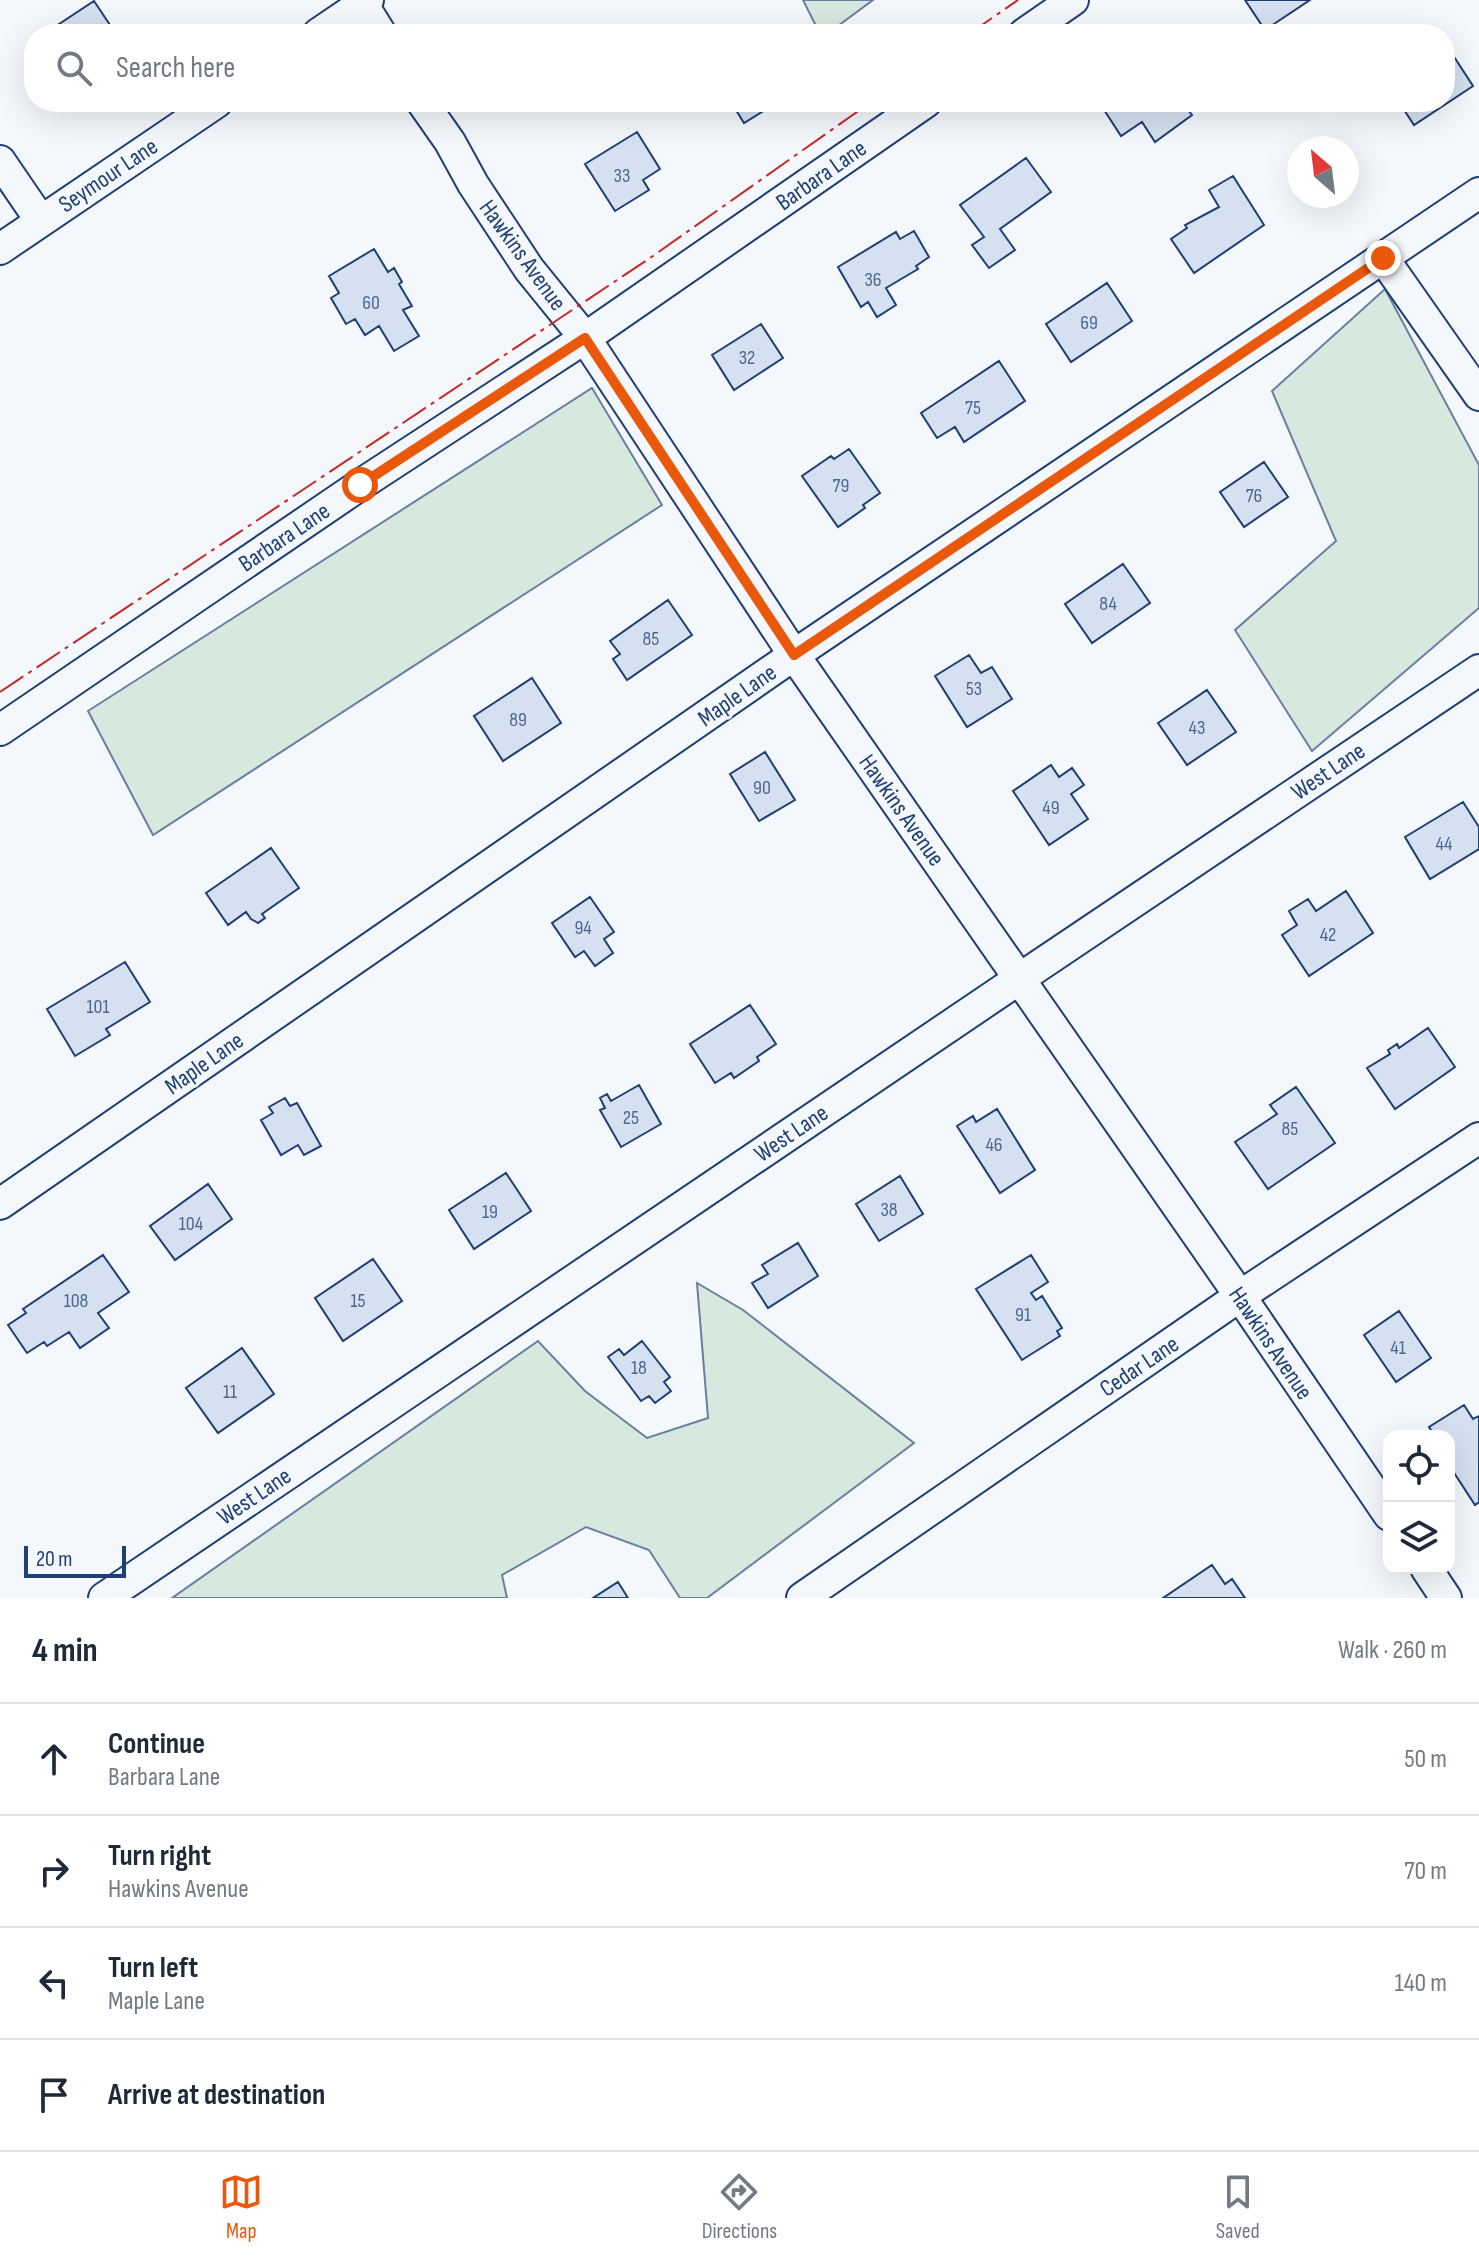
<!DOCTYPE html>
<meta charset="utf-8">
<style>
body{margin:0;font-family:"Sofia Sans Condensed",sans-serif;background:#f2f2f3;color:#1f2937}
.controls{position:absolute;right:24px;bottom:24px;display:grid;overflow:hidden;border-radius:16px;box-shadow:0 8px 32px #0002}
.controls button{width:72px;height:72px;display:grid;place-items:center;padding:0;border:0;border-bottom:2px solid #e0e1e3;background:#fff;color:#1f2937;font:40px sans-serif}
.compass{position:absolute;left:1287px;top:136px;width:72px;height:72px;border-radius:50%;background:#fff;box-shadow:0 8px 32px #0002;rotate:332deg}
.scale{position:absolute;left:24px;bottom:20px;width:102px;box-sizing:border-box;padding-left:8px;border:4px solid #1d3f73;border-top:0;font-size:22px;line-height:28px;white-space:nowrap;color:#1d3f73;-webkit-text-stroke:6px #f4f7fb;paint-order:stroke}
.stop{position:absolute;width:24px;height:24px;margin:-18px;border:6px solid #ea580c;border-radius:50%;background:#fff}
.stop.end{background:#ea580c;border-color:#fff;box-shadow:0 2px 8px #0008}
.list{margin:0;padding:0;list-style:none}
h2{display:flex;justify-content:space-between;align-items:center;height:104px;margin:0;padding:0 32px;font-size:34px}
h2 small{font-size:26px;font-weight:400;color:#747a83}
.list li{display:grid;grid-template-columns:52px 1fr auto;gap:24px;align-items:center;box-sizing:border-box;height:112px;padding:0 32px;border-top:2px solid #e0e1e3}
.list b{display:block;font-size:30px;white-space:nowrap}
.list p{margin:0;font-size:26px;white-space:nowrap;color:#747a83}
.list em{font-size:26px;font-style:normal;color:#747a83}
.icon{flex:none;width:44px;height:44px;fill:none;stroke:currentColor;stroke-width:2;stroke-linecap:round;stroke-linejoin:round}
.map{position:relative;flex:none;width:1479px;height:1598px;overflow:hidden}
.search{position:absolute;background:#fff;box-shadow:0 8px 32px #0002;left:24px;right:24px;top:24px;height:88px;display:flex;align-items:center;gap:20px;box-sizing:border-box;padding:0 28px;border-radius:32px;color:#747a83;font-size:30px}
.sheet{height:552px;background:#fff}
nav{display:flex;justify-content:space-around;align-items:center;box-sizing:border-box;height:112px;border-top:2px solid #e0e1e3;background:#fff;font-size:22px;color:#747a83}
nav a{display:grid;justify-items:center;gap:4px}
nav .on{color:#ea580c}
.map>svg:first-child{display:block}
.green{fill:#d7e8df;stroke:#687fa3;stroke-width:2}
.building{fill:#d5e0f0;stroke:#1d3f73;stroke-width:2}
.lines{fill:none;stroke-linecap:round;stroke-linejoin:round}
.minor-casing{stroke:#1d3f73;stroke-width:34}
.minor{stroke:#f4f7fb;stroke-width:30}
.power{stroke:#c62828;stroke-width:2;stroke-dasharray:28 6 4 6;stroke-linecap:butt}
.route{stroke:#ea580c;stroke-width:10}
.labels{text-anchor:middle;stroke-width:6;stroke-linejoin:round;paint-order:stroke}
.number-label{font-size:20px;fill:#4b6792}
.street-label{font-size:24px;fill:#1d3f73;stroke:#f4f7fb}
</style>
<div class="map">
<svg width="1479" height="1598" viewBox="0 0 1479 1598">
<rect width="100%" height="100%" fill="#f4f7fb"/>
<path class="green" d="M803,0H873L827,34H820Z
M1385,289L1479,465V608L1312,751L1235,630L1336,541L1272,391Z
M592,388L662,505L153,835L88,711Z
M697,1283L743,1310L914,1443L707,1598H680L649,1550L586,1527L502,1575L507,1598H172L538,1341L585,1391L647,1438L708,1418Z"/>
<path class="building" d="M1245,0H1310L1265,30Z
M94,1L116,34H44Z
M1449,49L1473,86L1414,125L1399,102H1445V52Z
M731,102H778L744,123Z
M1099,102H1182L1192,115L1155,142L1142,122L1121,136Z
M637,132L660,169L643,180L649,190L615,211L585,164Z
M1026,158L1051,192L1000,229L1015,250L989,268L972,245L984,237L960,205Z
M1233,176L1264,225L1194,273L1171,239L1187,228L1185,225L1219,207L1209,190Z
M914,231L929,257L916,266L918,269L886,288L896,305L877,317L868,302L861,307L838,267L896,232L900,239Z
M374,249L388,272L394,268L402,282L399,284L412,306L403,310L419,336L394,351L379,326L365,335L355,319L346,324L331,298L339,293L329,276Z
M1107,283L1132,321L1071,362L1046,324Z
M761,324L783,358L734,390L712,355Z
M999,361L1025,401L964,442L955,427L937,438L921,413Z
M849,449L880,493L863,505L865,508L838,527L802,476L831,456L834,459Z
M1264,462L1288,497L1244,527L1220,492Z
M1123,564L1150,603L1092,643L1065,604Z
M668,600L692,635L627,680L613,659L620,654L610,641Z
M969,655L981,673L992,667L1012,699L967,727L935,676Z
M532,678L561,723L503,761L474,716Z
M1207,690L1236,732L1187,765L1158,723Z
M765,752L795,800L759,821L730,774Z
M1051,765L1059,777L1072,768L1084,785L1071,794L1088,819L1049,845L1013,791Z
M1463,802L1479,827V849L1430,879L1405,837Z
M271,848L299,888L262,914L265,918L258,923L251,919L246,912L228,925L206,893Z
M1346,891L1373,933L1309,976L1282,935L1297,925L1289,911L1308,899L1316,911Z
M590,897L614,932L604,939L613,953L595,966L584,951L575,957L552,923Z
M125,962L150,1002L106,1029L110,1035L75,1056L47,1009Z
M750,1005L776,1044L757,1057L759,1061L734,1078L731,1073L715,1083L690,1044Z
M1428,1028L1455,1067L1395,1109L1367,1068L1390,1054L1388,1050L1397,1044L1399,1048Z
M639,1085L661,1124L621,1147L600,1110L605,1108L600,1098L607,1094L611,1101Z
M1296,1087L1335,1143L1268,1189L1235,1142L1277,1114L1270,1105Z
M285,1098L290,1106L297,1103L321,1146L304,1155L298,1145L281,1155L261,1120L273,1113L269,1107Z
M997,1109L1035,1170L1000,1193L957,1126L973,1116L976,1122Z
M506,1173L531,1211L474,1249L449,1210Z
M900,1176L923,1214L879,1241L856,1204Z
M208,1184L232,1219L175,1260L150,1226Z
M798,1243L818,1276L768,1308L752,1283L768,1274L762,1265Z
M103,1255L129,1292L98,1313L109,1328L80,1348L69,1332L47,1346L44,1342L27,1353L8,1325L26,1313L23,1309Z
M1031,1255L1048,1282L1031,1293L1036,1300L1042,1296L1062,1328L1057,1331L1060,1336L1022,1360L976,1289Z
M373,1259L402,1301L343,1341L315,1298Z
M1399,1311L1431,1358L1396,1382L1364,1335Z
M642,1341L670,1377L664,1382L671,1391L655,1403L649,1396L641,1401L608,1357L619,1349L624,1355Z
M242,1348L274,1394L218,1433L186,1388Z
M1464,1405L1473,1419L1479,1416V1502L1475,1505L1449,1465V1436H1435L1429,1427Z
M1212,1565L1225,1584L1232,1579L1245,1598H1163Z
M618,1582L628,1598H593Z"/>
<g class="lines">
<g class="minor-casing">
<path id="minor" d="M360,0L381,34
M318,34L368,0
M1024,34L1073,0
M422,102L450,142L473,184L529,269L585,338L794,655L1240,1296L1389,1515
M0,161L41,221
M0,249L217,102
M1383,258L1479,395
M0,730L360,485L585,338L926,102
M0,1204L794,655L1479,193
M1426,1568L1446,1598
M104,1598L1019,979L1479,670
M802,1598L1240,1296L1479,1138"/>
</g>
<use href="#minor" class="minor"/>
<path class="power" d="M969,34L1018,0
M0,692L650,258L871,102"/>
</g>
<g class="lines">
<path class="route" d="M360,485L585,338L794,655L1383,258"/>
</g>
<g class="labels">
<g class="number-label">
<text x="622" y="182">33</text>
<text x="873" y="286">36</text>
<text x="371" y="309">60</text>
<text x="1089" y="329">69</text>
<text x="747" y="364">32</text>
<text x="973" y="414">75</text>
<text x="841" y="492">79</text>
<text x="1254" y="502">76</text>
<text x="1108" y="610">84</text>
<text x="651" y="645">85</text>
<text x="974" y="695">53</text>
<text x="518" y="726">89</text>
<text x="1197" y="734">43</text>
<text x="762" y="794">90</text>
<text x="1051" y="814">49</text>
<text x="1444" y="850">44</text>
<text x="583" y="934">94</text>
<text x="1328" y="941">42</text>
<text x="98" y="1013">101</text>
<text x="631" y="1124">25</text>
<text x="1290" y="1135">85</text>
<text x="994" y="1151">46</text>
<text x="889" y="1216">38</text>
<text x="490" y="1218">19</text>
<text x="191" y="1230">104</text>
<text x="76" y="1307">108</text>
<text x="358" y="1307">15</text>
<text x="1023" y="1321">91</text>
<text x="1398" y="1354">41</text>
<text x="639" y="1374">18</text>
<text x="230" y="1398">11</text>
</g>
<g class="street-label">
<text transform="translate(108 175) rotate(-34)" y="8">Seymour Lane</text>
<text transform="translate(821 175) rotate(-35)" y="8">Barbara Lane</text>
<text transform="translate(523 255) rotate(54)" y="8">Hawkins Avenue</text>
<text transform="translate(284 537) rotate(-34)" y="8">Barbara Lane</text>
<text transform="translate(737 695) rotate(-35)" y="8">Maple Lane</text>
<text transform="translate(1328 771) rotate(-34)" y="8">West Lane</text>
<text transform="translate(902 810) rotate(55)" y="8">Hawkins Avenue</text>
<text transform="translate(204 1063) rotate(-35)" y="8">Maple Lane</text>
<text transform="translate(791 1133) rotate(-34)" y="8">West Lane</text>
<text transform="translate(1271 1343) rotate(56)" y="8">Hawkins Avenue</text>
<text transform="translate(1139 1366) rotate(-34)" y="8">Cedar Lane</text>
<text transform="translate(254 1496) rotate(-34)" y="8">West Lane</text>
</g>
</g>
</svg>
<div class="controls">
<button><svg class="icon" aria-label="locate" viewBox="0 0 24 24"><circle cx="12" cy="12" r="6"/><path d="M12 2v4M12 18v4M2 12h4M18 12h4"/></svg></button>
<button><svg class="icon" aria-label="layers" viewBox="0 0 24 24"><path d="M12 4l9 5-9 5-9-5zM3 14l9 5 9-5"/></svg></button>
</div>
<svg class="compass" viewBox="-18 -18 36 36"><path d="M0-13l5 13h-10z" fill="#e53935"/><path d="M0 13l5-13h-10z" fill="#747a83"/></svg>
<div class="scale">20 m</div>
<div class="stop" style="left:360px;top:485px"></div>
<div class="stop end" style="left:1383px;top:258px"></div>
<div class="search"><svg class="icon" aria-label="search" viewBox="0 0 24 24"><circle cx="10" cy="10" r="6"/><path d="M15 15l6 6"/></svg>Search here</div>
</div>
<section class="sheet">
<h2>4 min<small>Walk · 260 m</small></h2>
<ul class="list">
<li><svg class="icon" aria-label="ahead" viewBox="0 0 24 24"><path d="M12 20V5M6 11l6-6 6 6"/></svg><div><b>Continue</b><p>Barbara Lane</p></div><em>50 m</em></li>
<li><svg class="icon" aria-label="right" viewBox="0 0 24 24"><path d="M7 20v-9h11M14 6l5 5-5 5"/></svg><div><b>Turn right</b><p>Hawkins Avenue</p></div><em>70 m</em></li>
<li><svg class="icon" aria-label="left" viewBox="0 0 24 24"><path d="M17 20v-9H6M10 6l-5 5 5 5"/></svg><div><b>Turn left</b><p>Maple Lane</p></div><em>140 m</em></li>
<li><svg class="icon" aria-label="arrive" viewBox="0 0 24 24"><path d="M6 21V4h12l-3 4 3 4H6"/></svg><div><b>Arrive at destination</b></div></li>
</ul>
</section>
<nav>
<a class="on"><svg class="icon" aria-label="map" viewBox="0 0 24 24"><path d="M3 6l6-2 6 2 6-2v14l-6 2-6-2-6 2zM9 4v14M15 6v14"/></svg>Map</a>
<a><svg class="icon" aria-label="directions" viewBox="0 0 24 24"><path d="M12 3l9 9-9 9-9-9zM9 14v-3h6M13 9l2 2-2 2"/></svg>Directions</a>
<a><svg class="icon" aria-label="saved" viewBox="0 0 24 24"><path d="M7 4h10v16l-5-4-5 4z"/></svg>Saved</a>
</nav>
